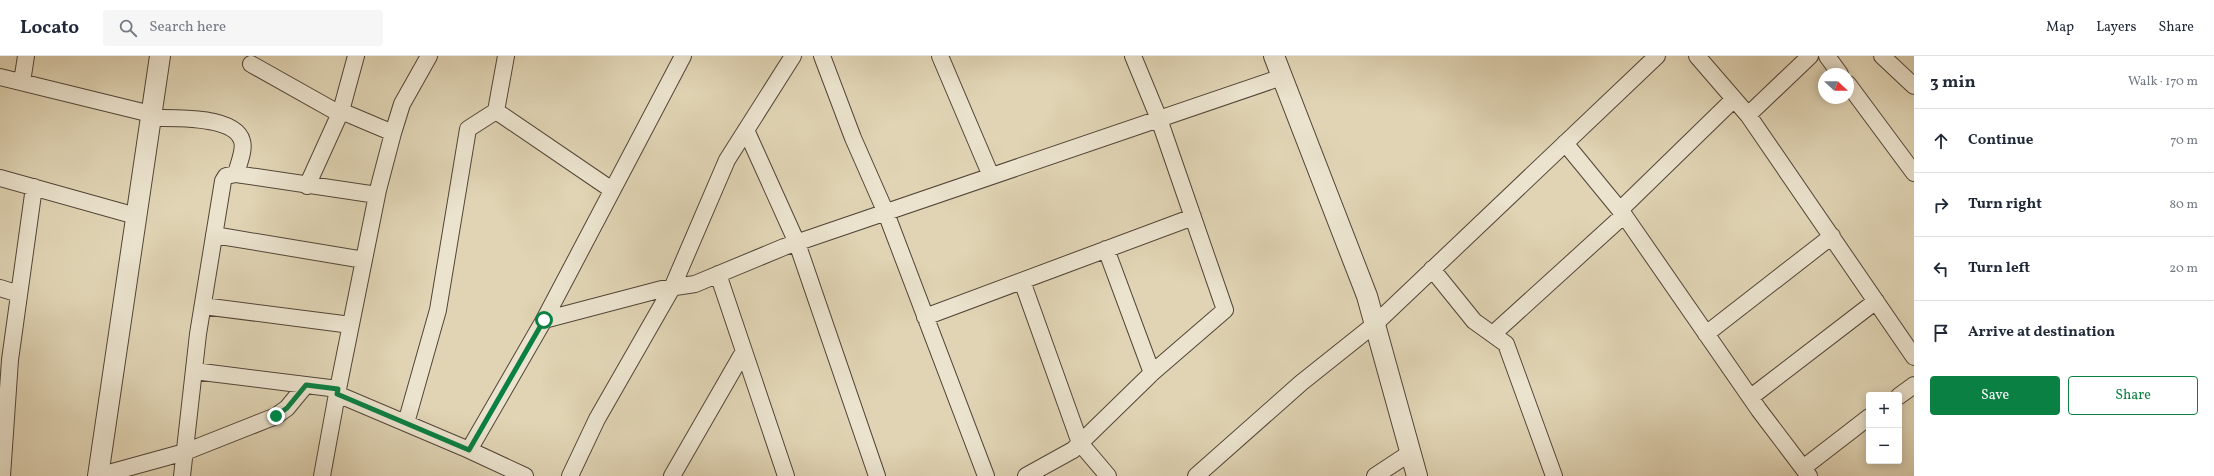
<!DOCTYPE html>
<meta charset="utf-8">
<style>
body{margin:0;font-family:Vollkorn,serif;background:#f6f6f7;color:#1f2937}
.controls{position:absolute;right:12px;bottom:12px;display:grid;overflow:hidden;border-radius:4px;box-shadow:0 2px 10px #0003}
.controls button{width:36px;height:36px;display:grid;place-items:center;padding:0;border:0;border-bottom:1px solid #e0e1e3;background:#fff;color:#1f2937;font:20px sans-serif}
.compass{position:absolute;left:1818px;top:12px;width:36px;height:36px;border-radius:50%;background:#fff;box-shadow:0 2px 10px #0003;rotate:112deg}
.stop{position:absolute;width:12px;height:12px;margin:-9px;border:3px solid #0b8043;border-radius:50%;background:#fff}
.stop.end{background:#0b8043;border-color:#fff;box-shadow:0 1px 4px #0008}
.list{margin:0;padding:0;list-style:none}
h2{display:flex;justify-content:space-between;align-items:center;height:52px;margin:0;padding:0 16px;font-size:17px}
h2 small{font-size:13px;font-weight:400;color:#747a83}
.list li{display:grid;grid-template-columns:26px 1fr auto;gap:12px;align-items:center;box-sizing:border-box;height:64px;padding:0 16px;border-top:1px solid #e0e1e3}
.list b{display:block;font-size:15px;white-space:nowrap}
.list em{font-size:13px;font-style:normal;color:#747a83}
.actions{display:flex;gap:8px;padding:12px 16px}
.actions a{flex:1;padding:9px 0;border:1px solid #0b8043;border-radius:4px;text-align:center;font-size:14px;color:#0b8043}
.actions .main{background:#0b8043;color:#fff}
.icon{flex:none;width:22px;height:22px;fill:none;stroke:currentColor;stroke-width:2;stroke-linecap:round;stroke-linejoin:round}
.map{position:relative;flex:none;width:1914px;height:420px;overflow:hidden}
header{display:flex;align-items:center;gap:24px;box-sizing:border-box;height:56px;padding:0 20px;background:#fff;border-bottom:1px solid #e0e1e3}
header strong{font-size:19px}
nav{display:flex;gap:22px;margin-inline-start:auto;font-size:14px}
.search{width:280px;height:36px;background:#f6f6f7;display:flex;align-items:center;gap:10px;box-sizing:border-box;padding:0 14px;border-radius:4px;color:#747a83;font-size:15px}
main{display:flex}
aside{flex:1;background:#fff}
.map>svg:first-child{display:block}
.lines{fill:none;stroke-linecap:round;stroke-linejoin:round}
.minor-casing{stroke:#524537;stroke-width:18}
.tertiary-casing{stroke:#524537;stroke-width:22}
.minor{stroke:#ebe3ce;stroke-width:16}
.tertiary{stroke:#ebe3ce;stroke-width:20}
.route{stroke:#0b8043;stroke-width:5}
</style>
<header>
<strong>Locato</strong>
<div class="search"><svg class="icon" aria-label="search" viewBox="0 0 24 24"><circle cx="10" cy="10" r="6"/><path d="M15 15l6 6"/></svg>Search here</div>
<nav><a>Map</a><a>Layers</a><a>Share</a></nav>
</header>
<main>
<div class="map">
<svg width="1914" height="420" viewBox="0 0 1914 420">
<rect width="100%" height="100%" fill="#e0d4b4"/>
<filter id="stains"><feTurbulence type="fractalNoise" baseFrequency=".005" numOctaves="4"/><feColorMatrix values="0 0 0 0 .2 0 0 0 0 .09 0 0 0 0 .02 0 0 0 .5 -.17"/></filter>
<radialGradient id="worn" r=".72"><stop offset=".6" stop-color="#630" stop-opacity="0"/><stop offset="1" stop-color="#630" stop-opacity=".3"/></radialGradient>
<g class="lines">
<g class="minor-casing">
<path id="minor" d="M506,0L496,55L612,134
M822,0L853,82L886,157L986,420
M940,0L991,120
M1697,0L1748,59L1914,301
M1827,0L1840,18
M1882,0L1914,30
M251,8L340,58
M0,21L151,58
M22,26L26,0
M1848,28L1914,117
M1748,59L1810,0
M151,62C171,62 235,59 242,85C245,94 238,109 236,118
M746,74L797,187L877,420
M393,77L402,48L429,0
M1565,87L1624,159L1759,354L1809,420
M0,122L136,160
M307,130L341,55L356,0
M1620,154L1734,43
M214,179L364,204
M1106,193L1152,317
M1432,213L1474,265L1506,288L1554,420
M718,218L786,420
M1022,225L1080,387L1108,420
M0,232L19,238
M203,250L351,269
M925,261L1193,161
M544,264L683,0
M1493,278L1624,159
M1706,278L1832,180
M194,315L338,333
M337,338L378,134L393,77L341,55
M1899,340L1914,329
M1751,341L1876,245
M406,367L438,254L468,73L496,55
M1803,412L1869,361
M2,420L10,304L34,131
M98,420L185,396L276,360L287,352L306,329
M182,420L198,278L223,125L226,120L236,118L377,139
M322,420L337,338L469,394
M525,420L469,394L544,264L662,233L695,228L784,191L1282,21
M570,420L597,363L672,232L727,104L793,0
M672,420L744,295
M1026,420L1073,394L1152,317L1225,254L1159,63L1133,0
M1196,420L1301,327L1375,268L1657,0
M1375,420L1410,397"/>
</g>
<g class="tertiary-casing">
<path id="tertiary" d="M1274,0L1367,240L1417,420
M98,420L160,0"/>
</g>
<use href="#minor" class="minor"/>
<use href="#tertiary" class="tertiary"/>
</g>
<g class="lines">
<path class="route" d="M276,360L287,352L306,329L338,333L337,338L469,394L544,264"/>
</g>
<rect width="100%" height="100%" filter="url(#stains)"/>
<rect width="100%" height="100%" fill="url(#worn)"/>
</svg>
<div class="controls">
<button>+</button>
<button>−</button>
</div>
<svg class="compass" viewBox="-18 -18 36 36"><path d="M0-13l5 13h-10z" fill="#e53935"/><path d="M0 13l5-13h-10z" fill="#747a83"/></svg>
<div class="stop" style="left:544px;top:264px"></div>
<div class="stop end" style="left:276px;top:360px"></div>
</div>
<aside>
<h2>3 min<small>Walk · 170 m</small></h2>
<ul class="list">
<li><svg class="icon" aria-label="ahead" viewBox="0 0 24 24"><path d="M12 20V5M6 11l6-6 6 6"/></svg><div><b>Continue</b></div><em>70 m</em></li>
<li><svg class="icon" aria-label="right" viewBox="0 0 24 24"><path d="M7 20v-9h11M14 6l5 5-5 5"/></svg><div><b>Turn right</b></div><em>80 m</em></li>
<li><svg class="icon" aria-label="left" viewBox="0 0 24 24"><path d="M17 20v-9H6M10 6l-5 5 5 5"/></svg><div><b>Turn left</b></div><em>20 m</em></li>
<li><svg class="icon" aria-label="arrive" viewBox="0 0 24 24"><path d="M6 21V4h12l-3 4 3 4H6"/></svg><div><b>Arrive at destination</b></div></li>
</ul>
<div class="actions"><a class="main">Save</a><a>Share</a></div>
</aside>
</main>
